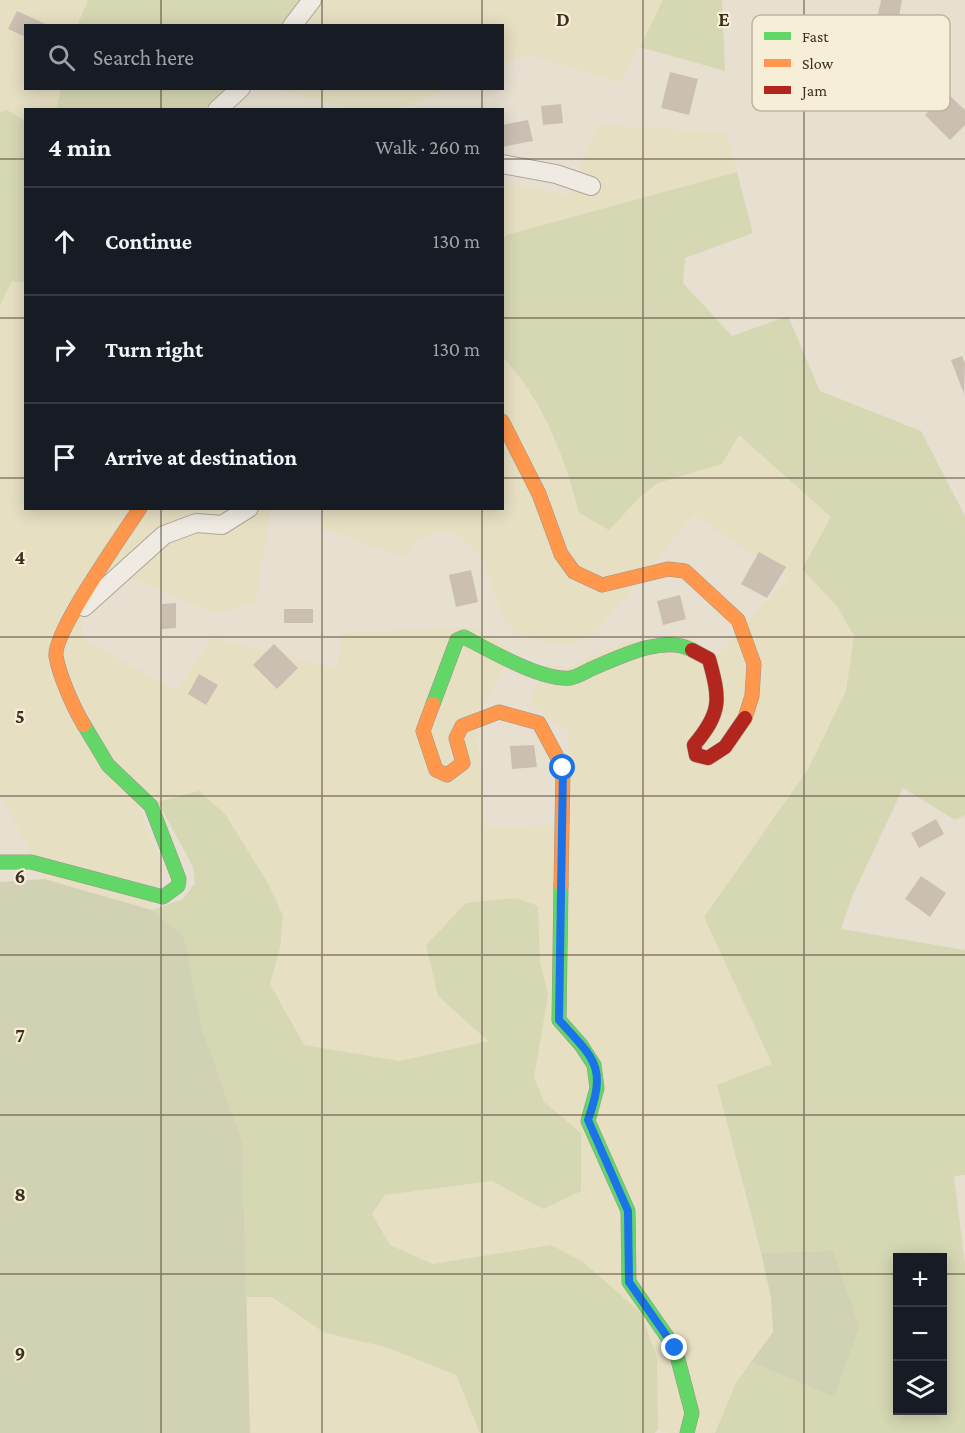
<!DOCTYPE html>
<meta charset="utf-8">
<style>
body{margin:0;font-family:"Crimson Pro",serif;background:#242831;color:#f1f3f6}
.controls{position:absolute;right:18px;bottom:18px;display:grid;overflow:hidden;border-radius:0px;box-shadow:0 3px 15px #0003}
.controls button{width:54px;height:54px;display:grid;place-items:center;padding:0;border:0;border-bottom:2px solid #363941;background:#171b24;color:#f1f3f6;font:30px sans-serif}
.stop{position:absolute;width:18px;height:18px;margin:-14px;border:4px solid #1a73e8;border-radius:50%;background:#fff}
.stop.end{background:#1a73e8;border-color:#fff;box-shadow:0 2px 6px #0008}
.list{margin:0;padding:0;list-style:none}
h2{display:flex;justify-content:space-between;align-items:center;height:78px;margin:0;padding:0 24px;font-size:26px}
h2 small{font-size:20px;font-weight:400;color:#9ea1a6}
.list li{display:grid;grid-template-columns:39px 1fr auto;gap:18px;align-items:center;box-sizing:border-box;height:108px;padding:0 24px;border-top:2px solid #363941}
.list b{display:block;font-size:22px;white-space:nowrap}
.list em{font-size:20px;font-style:normal;color:#9ea1a6}
.icon{flex:none;width:33px;height:33px;fill:none;stroke:currentColor;stroke-width:2;stroke-linecap:round;stroke-linejoin:round}
.map{position:relative;flex:none;width:965px;height:1433px;overflow:hidden}
.search{position:absolute;background:#171b24;box-shadow:0 3px 15px #0003;left:24px;top:24px;width:480px;height:66px;display:flex;align-items:center;gap:15px;box-sizing:border-box;padding:0 21px;border-radius:0px;color:#9ea1a6;font-size:22px}
.panel{position:absolute;background:#171b24;box-shadow:0 3px 15px #0003;left:24px;top:108px;width:480px;height:402px;border-radius:0px}
.map>svg:first-child{display:block}
.farmland{fill:#e6dfc2}
.green{fill:#d6d7b3;fill-rule:evenodd}
.cemetery{fill:#d1d1b3}
.building{fill:#cbbfb2}
.lines{fill:none;stroke-linecap:round;stroke-linejoin:round}
.street-casing{stroke:#ada599;stroke-width:20}
.fast-casing{stroke:#9c958a;stroke-width:15}
.slow-casing{stroke:#9c958a;stroke-width:15}
.jam-casing{stroke:#9c958a;stroke-width:15}
.street{stroke:#efebe3;stroke-width:18}
.fast{stroke:#63d668;stroke-width:14}
.slow{stroke:#ff974d;stroke-width:14}
.jam{stroke:#b3261e;stroke-width:14}
.route{stroke:#1a73e8;stroke-width:8}
.grid{fill:none;stroke:#3d2e20;stroke-width:1.5;stroke-opacity:0.55}
.key{fill:#f7eed8;stroke:#bfb4a1;stroke-width:1.5}
.key-label{font-size:16px;fill:#3d2e20}
.grid-label{font-size:20px;text-anchor:middle;font-weight:bold;fill:#3d2e20;stroke:#f7eed8;stroke-width:4.5;stroke-linejoin:round;paint-order:stroke}
</style>
<div class="map">
<svg width="965" height="1433" viewBox="0 0 965 1433">
<rect width="100%" height="100%" fill="#e7e0d1"/>
<path class="farmland" d="M0,0H88L77,25L26,26V88L61,89L56,109L26,110L25,121L7,110L0,112Z
M322,0H663L620,83L527,54L503,64L502,26H301Z
M277,89H447L399,110L349,109Z
M597,125L726,132L737,172L506,235L503,242V182L569,195Z
M12,281L25,283L26,508L271,510L255,603L215,614L110,569L83,617L81,638L176,690L212,638L337,668L342,633L471,627L512,650L476,722L485,826L572,825L568,731L529,703L546,664L567,668L621,643L689,636L717,656L788,578L694,515L595,633L568,647L519,635L503,619L483,560L459,535L440,531L416,540L404,557L321,528L325,509L502,508L503,357L525,382L558,445L579,513L640,497L658,483L722,464L739,434L831,517L802,569L837,606L854,636L846,691L807,771L704,917L772,1065L717,1085L771,1298L773,1332L736,1383L715,1433H667L658,1429L657,1358L551,1245L433,1264L390,1245L372,1213L385,1195L492,1181L543,1209L581,1133L544,1102L534,1078L548,995L540,962L538,905L466,903L426,945L438,996L488,1041L400,1061L304,1045L270,984L280,948L283,916L269,885L250,857L138,807L164,868L152,910L44,879L0,794V305Z
M246,1297H272L325,1333L386,1347L456,1375L480,1433H250Z"/>
<path class="green" d="M88,0H301L281,25L77,26Z
M663,0H722L725,71L640,47Z
M61,89H228L204,109L56,110Z
M7,110L25,121L26,283L12,281L0,305V112Z
M737,172L753,233L685,258L683,283L732,336L788,316L820,391L921,431L965,516V815L955,820L903,788L852,897L841,929L965,950V1175L954,1176L965,1264V1433H715L736,1383L751,1362L834,1397L833,1251L761,1253L717,1085L772,1064L704,917L807,771L846,691L854,636L837,606L802,569L831,517L739,435L722,464L658,483L640,497L609,530L579,513C564,455 544,402 503,357L502,242L506,235ZM898,1258H942V1410H898Z
M199,791L225,814L269,885L283,916L280,948L270,984L304,1045L400,1061L488,1041L438,996L426,945L466,903L516,898L538,906L540,962L548,995L534,1078L544,1102L581,1133V1191L543,1209L492,1181L385,1195L372,1214L390,1245L433,1264L551,1245L583,1262L641,1313L657,1358L658,1429L655,1433H480L456,1375L386,1347L325,1333L272,1297H246L242,1141L202,1028L184,938L152,910L183,899L195,883L193,867L158,802Z"/>
<path class="cemetery" d="M44,879L152,910L184,937L202,1028L242,1141L250,1433H0V882Z
M833,1251L859,1327L834,1397L751,1362L773,1332L771,1298L761,1253Z"/>
<path class="building" d="M881,0H902L897,28L876,24Z
M17,11L50,26H26V37L8,29Z
M670,72L698,79L689,115L661,108Z
M947,93L965,110V125L950,140L925,115Z
M561,104L563,123L543,125L541,106Z
M528,120L533,141L502,147V125Z
M962,356L965,363L964,394L951,360Z
M759,552L786,567L767,598L741,584Z
M471,570L478,602L456,607L449,575Z
M680,595L686,619L663,625L657,601Z
M176,603V628L162,629V604Z
M284,609H313V623H284Z
M274,644L298,668L277,689L253,665Z
M199,674L218,685L206,705L188,694Z
M534,745L537,767L512,769L510,746Z
M936,819L944,834L919,848L911,833Z
M921,876L946,893L930,917L905,899Z"/>
<g class="lines">
<g class="street-casing">
<path id="street" d="M292,26L312,0
M217,110L241,88
M502,164L556,174L591,186
M84,607L164,535L196,523L222,525L249,508"/>
</g>
<g class="fast-casing">
<path id="fast" d="M433,704L457,640L464,637C489,650 542,681 570,678C577,677 585,672 591,669C618,658 663,634 692,650
M0,862H31L163,897L178,886L179,879L151,806L108,765L84,725
M561,885L559,1020L581,1045L594,1065L597,1088L588,1121L628,1211L629,1282L675,1348L692,1413L687,1433"/>
</g>
<g class="slow-casing">
<path id="slow" d="M502,421L539,494L561,554L574,572L602,585L668,569L685,571L738,620L754,664L752,696L745,718
M433,704L423,731L436,770L447,775L463,763L456,738L462,726L499,712L539,723L563,768L561,885
M84,725C74,709 59,675 56,656C53,632 124,533 140,508"/>
</g>
<g class="jam-casing">
<path id="jam" d="M692,650L709,659C720,699 722,712 694,745L696,755L708,758L725,747L745,718"/>
</g>
<use href="#street" class="street"/>
<use href="#fast" class="fast"/>
<use href="#slow" class="slow"/>
<use href="#jam" class="jam"/>
</g>
<g class="lines">
<path class="route" d="M563,768L559,1020C595,1060 607,1066 588,1120L628,1211L629,1282L675,1348"/>
</g>
<path class="grid" d="M161,0V26M322,0V26M482,0V26M643,0V1433M804,0V1433M161,88V110M322,88V110M482,88V110M0,159H26M502,159H965M0,318H26M502,318H965M0,478H26M502,478H965M161,508V1433M322,508V1433M482,508V1433M0,637H965M0,796H965M0,955H965M0,1115H965M0,1274H898M942,1274H965"/>
<rect x="752" y="15" width="198" height="96" rx="9" class="key"/>
<rect x="764" y="32" width="27" height="8" fill="#63d668"/>
<rect x="764" y="59" width="27" height="8" fill="#ff974d"/>
<rect x="764" y="86" width="27" height="8" fill="#b3261e"/>
<g class="key-label">
<text x="802" y="42">Fast</text>
<text x="802" y="69">Slow</text>
<text x="802" y="96">Jam</text>
</g>
<g class="grid-label">
<text x="563" y="26">D</text>
<text x="724" y="26">E</text>
<text x="20" y="564">4</text>
<text x="20" y="723">5</text>
<text x="20" y="883">6</text>
<text x="20" y="1042">7</text>
<text x="20" y="1201">8</text>
<text x="20" y="1360">9</text>
</g>
</svg>
<div class="controls">
<button>+</button>
<button>−</button>
<button><svg class="icon" aria-label="layers" viewBox="0 0 24 24"><path d="M12 4l9 5-9 5-9-5zM3 14l9 5 9-5"/></svg></button>
</div>
<div class="stop" style="left:563px;top:768px"></div>
<div class="stop end" style="left:675px;top:1348px"></div>
<div class="search"><svg class="icon" aria-label="search" viewBox="0 0 24 24"><circle cx="10" cy="10" r="6"/><path d="M15 15l6 6"/></svg>Search here</div>
<section class="panel">
<h2>4 min<small>Walk · 260 m</small></h2>
<ul class="list">
<li><svg class="icon" aria-label="ahead" viewBox="0 0 24 24"><path d="M12 20V5M6 11l6-6 6 6"/></svg><div><b>Continue</b></div><em>130 m</em></li>
<li><svg class="icon" aria-label="right" viewBox="0 0 24 24"><path d="M7 20v-9h11M14 6l5 5-5 5"/></svg><div><b>Turn right</b></div><em>130 m</em></li>
<li><svg class="icon" aria-label="arrive" viewBox="0 0 24 24"><path d="M6 21V4h12l-3 4 3 4H6"/></svg><div><b>Arrive at destination</b></div></li>
</ul>
</section>
</div>
